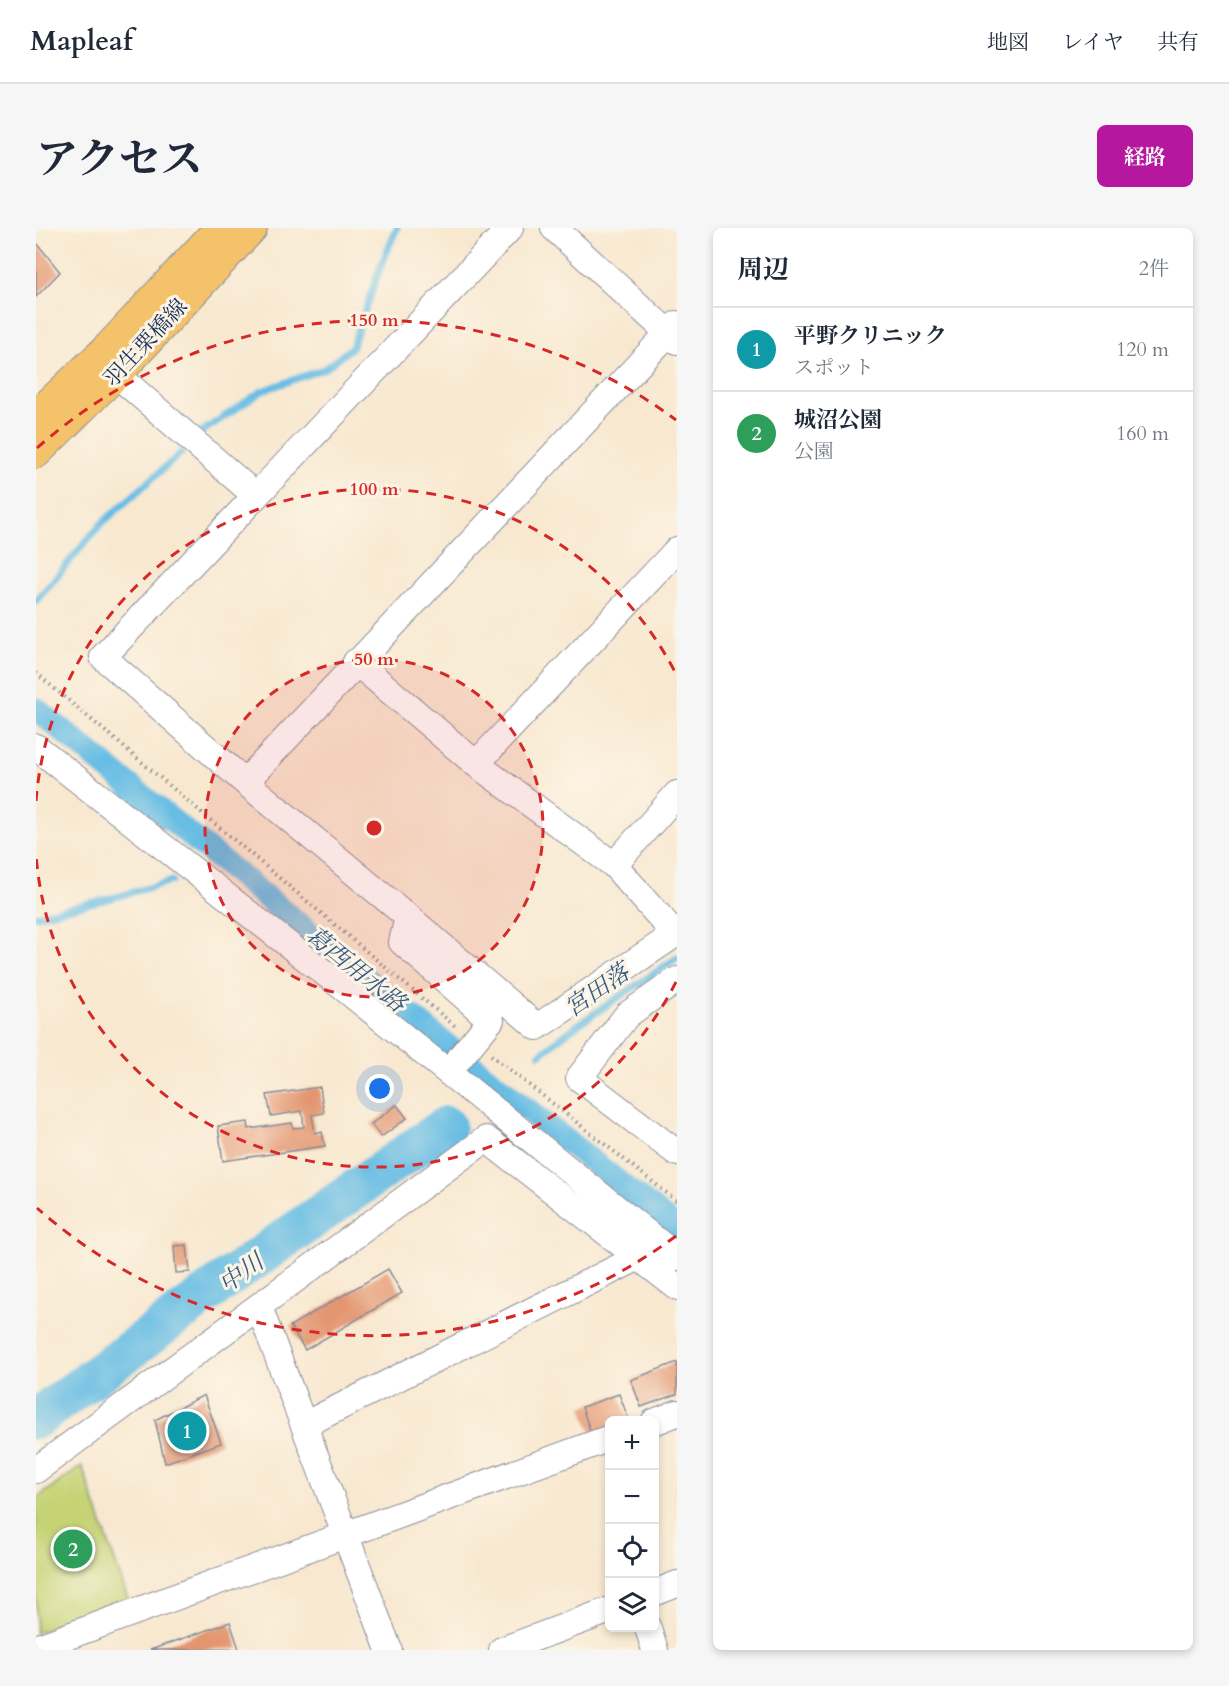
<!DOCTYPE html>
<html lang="ja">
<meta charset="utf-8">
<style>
body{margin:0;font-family:Cardo,"Noto Serif JP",serif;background:#f6f6f7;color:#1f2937}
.controls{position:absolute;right:18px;bottom:18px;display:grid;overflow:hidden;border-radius:9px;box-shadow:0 3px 9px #0003}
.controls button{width:54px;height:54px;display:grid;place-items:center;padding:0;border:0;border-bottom:2px solid #e0e1e3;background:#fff;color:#1f2937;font:30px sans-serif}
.you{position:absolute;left:344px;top:861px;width:21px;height:21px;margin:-15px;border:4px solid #fff;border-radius:50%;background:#1a73e8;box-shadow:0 0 0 9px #1a73e833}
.badge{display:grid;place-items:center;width:39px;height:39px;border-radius:50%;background:#b5179e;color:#fff;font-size:20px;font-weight:700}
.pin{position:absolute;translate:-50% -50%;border:3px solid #fff;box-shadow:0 2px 6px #0006}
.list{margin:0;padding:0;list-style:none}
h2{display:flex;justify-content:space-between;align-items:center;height:78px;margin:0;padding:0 24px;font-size:26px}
h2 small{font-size:20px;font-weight:400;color:#747a83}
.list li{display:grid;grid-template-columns:39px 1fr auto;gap:18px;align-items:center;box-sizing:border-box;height:84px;padding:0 24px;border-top:2px solid #e0e1e3}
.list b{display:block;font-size:22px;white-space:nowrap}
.list p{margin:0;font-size:20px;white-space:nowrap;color:#747a83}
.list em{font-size:20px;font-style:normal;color:#747a83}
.icon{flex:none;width:33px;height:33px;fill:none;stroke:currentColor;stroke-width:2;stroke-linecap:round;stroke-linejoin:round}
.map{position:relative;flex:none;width:641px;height:1422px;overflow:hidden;border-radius:9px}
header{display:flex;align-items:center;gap:36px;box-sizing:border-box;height:84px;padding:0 30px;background:#fff;border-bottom:2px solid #e0e1e3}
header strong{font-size:28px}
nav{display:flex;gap:33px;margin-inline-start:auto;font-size:21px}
.intro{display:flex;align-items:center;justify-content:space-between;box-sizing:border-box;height:144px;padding:0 36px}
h1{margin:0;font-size:42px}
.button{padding:15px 27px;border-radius:9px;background:#b5179e;color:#fff;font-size:21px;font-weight:700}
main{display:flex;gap:36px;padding:0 36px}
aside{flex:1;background:#fff;border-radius:9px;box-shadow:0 3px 9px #0003}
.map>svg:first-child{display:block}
.green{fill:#c5d374;stroke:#708169;stroke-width:1.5}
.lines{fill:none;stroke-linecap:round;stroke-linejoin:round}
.stream{stroke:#67bde4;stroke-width:7}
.canal{stroke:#67bde4;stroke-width:24}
.river{stroke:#67bde4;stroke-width:40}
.building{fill:#e3956f}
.minor-casing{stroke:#8a8c97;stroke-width:28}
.major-casing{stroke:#8a8c97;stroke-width:34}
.path{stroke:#8a8c97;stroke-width:4;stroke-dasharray:1.5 4.5;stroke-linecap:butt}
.minor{stroke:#fff;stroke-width:26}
.major{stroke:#f3c26a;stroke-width:32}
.ring{fill:none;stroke:#d62828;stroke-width:3;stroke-dasharray:10 8}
.labels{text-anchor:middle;stroke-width:6;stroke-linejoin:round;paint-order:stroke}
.street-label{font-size:22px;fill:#1b2f5e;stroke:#fcf5e5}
.water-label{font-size:24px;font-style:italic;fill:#325a86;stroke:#fcf5e5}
.centre{fill:#d62828;stroke:#fcf5e5;stroke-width:3}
.ring-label{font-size:18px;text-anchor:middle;font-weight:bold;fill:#d62828;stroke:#fcf5e5;stroke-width:6;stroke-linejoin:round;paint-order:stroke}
</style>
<header>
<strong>Mapleaf</strong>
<nav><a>地図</a><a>レイヤ</a><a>共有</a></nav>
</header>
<div class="intro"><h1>アクセス</h1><a class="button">経路</a></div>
<main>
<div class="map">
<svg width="641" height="1422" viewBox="0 0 641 1422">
<rect width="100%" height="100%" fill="#fcf5e5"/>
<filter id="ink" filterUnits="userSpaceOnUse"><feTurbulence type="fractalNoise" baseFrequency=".0167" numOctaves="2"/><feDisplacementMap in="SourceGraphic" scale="12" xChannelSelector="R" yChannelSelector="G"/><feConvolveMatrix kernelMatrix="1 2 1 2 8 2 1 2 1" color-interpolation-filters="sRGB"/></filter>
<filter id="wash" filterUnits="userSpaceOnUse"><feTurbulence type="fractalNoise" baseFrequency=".008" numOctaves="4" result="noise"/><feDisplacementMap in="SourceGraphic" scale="24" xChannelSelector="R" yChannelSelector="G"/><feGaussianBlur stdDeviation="1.35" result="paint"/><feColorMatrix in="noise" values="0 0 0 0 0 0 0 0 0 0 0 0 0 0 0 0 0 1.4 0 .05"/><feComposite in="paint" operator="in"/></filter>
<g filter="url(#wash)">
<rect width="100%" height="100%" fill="#f8e8d0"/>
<path class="green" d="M46,1238L92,1371L0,1405V1271Z"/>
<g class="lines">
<path class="stream" d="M167,203L226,163L290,140L316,119L344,40L361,0
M0,373L64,297L145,225
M0,688L76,670L136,653
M504,826L540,798L641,730"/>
<path class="canal" d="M0,481L408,815L641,1001"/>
<path class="river" d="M0,1191L191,1051L410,898"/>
</g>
<g id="blocks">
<path class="building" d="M0,14L24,44L0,69Z
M284,859L288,885L276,887L279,905L286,904L289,918L187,933L182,898L212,894L213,901L256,895L257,900L268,899L266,883L235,888L231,867Z
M361,877L371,890L345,909L335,896Z
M151,1017L154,1044L140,1045L138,1018Z
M352,1041L366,1065L269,1122L254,1098Z
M641,1134V1166L605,1179L595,1152Z
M583,1166L593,1192H574V1205L557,1211L546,1179Z
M168,1167L185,1215L129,1235L119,1192Z
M194,1394L203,1421L114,1422Z"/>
</g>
</g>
<g filter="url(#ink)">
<use href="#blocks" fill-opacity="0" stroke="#8a8c97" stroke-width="1.5"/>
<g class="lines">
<g class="minor-casing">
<path id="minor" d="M518,0L641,113
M80,146L220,268
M320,434L440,536L578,637L639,706
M0,519L304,757L641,1029
M440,536L641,322
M209,554L641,96
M578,637L641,566
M372,689L501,799L641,705
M641,752L591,787L543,850L641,925
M412,844L455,792L366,714L372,689L209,554L67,429L474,0
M223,1079L353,1422
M618,1194L641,1185
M268,1197L603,1029
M0,1242L450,911L641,1059
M618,1365L641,1356
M612,1400L619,1422
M0,1420L574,1210
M466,1422L574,1382"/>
</g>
<g class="major-casing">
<path id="major" d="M0,189L74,119L185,0
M0,224L89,136L215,0"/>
</g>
<path class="path" d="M0,445L419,798
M455,827L641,973"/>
<use href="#minor" class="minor"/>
<use href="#major" class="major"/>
</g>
</g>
<circle cx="338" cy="600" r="169" fill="#d62828" fill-opacity=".12"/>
<g class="ring">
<circle cx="338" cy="600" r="169"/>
<path d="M640 754A339 339 0 0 1 0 627M0 573A339 339 0 0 1 640 446"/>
<path d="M640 1008A508 508 0 0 1 1 980M1 220A508 508 0 0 1 640 192"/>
</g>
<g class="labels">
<g class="street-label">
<text transform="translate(109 114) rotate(-47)" y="8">羽生栗橋線</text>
</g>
<g class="water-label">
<text transform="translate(320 741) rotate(39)" y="8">葛西用水路</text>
<text transform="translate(561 762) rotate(-35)" y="8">宮田落</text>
<text transform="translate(205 1045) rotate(-36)" y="8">中川</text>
</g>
</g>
<circle cx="338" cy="600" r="9" class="centre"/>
<g class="ring-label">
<text x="338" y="98">150 m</text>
<text x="338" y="267">100 m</text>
<text x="338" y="437">50 m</text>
</g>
</svg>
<div class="controls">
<button>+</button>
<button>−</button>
<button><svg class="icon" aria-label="locate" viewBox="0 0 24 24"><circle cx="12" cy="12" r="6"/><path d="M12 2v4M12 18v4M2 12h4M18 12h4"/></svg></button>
<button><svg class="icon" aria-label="layers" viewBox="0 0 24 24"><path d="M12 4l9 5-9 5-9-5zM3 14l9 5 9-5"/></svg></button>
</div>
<div class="you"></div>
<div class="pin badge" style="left:151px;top:1203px;background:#0f9aa8">1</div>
<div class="pin badge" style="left:37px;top:1321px;background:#2e9e5b">2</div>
</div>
<aside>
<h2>周辺<small>2件</small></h2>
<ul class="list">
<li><span class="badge" style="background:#0f9aa8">1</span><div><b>平野クリニック</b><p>スポット</p></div><em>120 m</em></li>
<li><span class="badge" style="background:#2e9e5b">2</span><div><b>城沼公園</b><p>公園</p></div><em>160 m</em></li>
</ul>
</aside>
</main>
